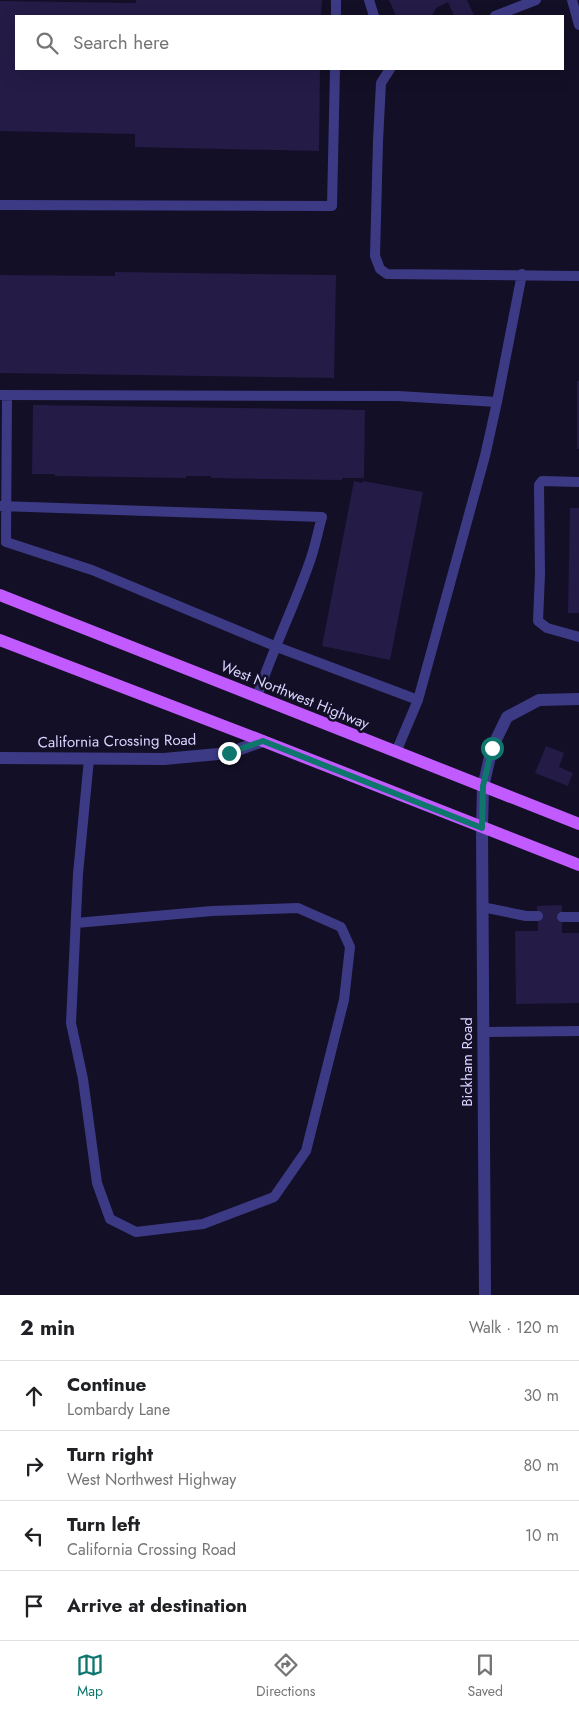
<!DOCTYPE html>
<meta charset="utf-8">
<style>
body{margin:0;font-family:Jost,sans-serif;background:#f6f6f6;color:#202124}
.stop{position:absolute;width:15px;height:15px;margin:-11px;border:4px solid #0f766e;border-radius:50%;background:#fff}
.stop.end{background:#0f766e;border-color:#fff;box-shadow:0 1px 5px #0008}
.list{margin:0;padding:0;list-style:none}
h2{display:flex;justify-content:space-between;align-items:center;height:65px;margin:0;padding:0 20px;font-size:21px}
h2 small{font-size:16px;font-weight:400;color:#757577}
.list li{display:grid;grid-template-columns:32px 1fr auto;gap:15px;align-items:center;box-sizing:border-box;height:70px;padding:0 20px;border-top:1px solid #e0e0e0}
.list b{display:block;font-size:19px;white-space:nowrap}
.list p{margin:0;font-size:16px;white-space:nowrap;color:#757577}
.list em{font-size:16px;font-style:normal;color:#757577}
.icon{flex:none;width:28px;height:28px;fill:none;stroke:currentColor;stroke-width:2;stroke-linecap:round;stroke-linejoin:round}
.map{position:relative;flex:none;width:579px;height:1295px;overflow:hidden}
.search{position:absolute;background:#fff;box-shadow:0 5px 20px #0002;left:15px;right:15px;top:15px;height:55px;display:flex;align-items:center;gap:12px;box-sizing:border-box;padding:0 18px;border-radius:0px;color:#757577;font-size:19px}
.sheet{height:345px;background:#fff}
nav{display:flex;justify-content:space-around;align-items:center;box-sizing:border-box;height:70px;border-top:1px solid #e0e0e0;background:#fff;font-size:14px;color:#757577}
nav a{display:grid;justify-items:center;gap:2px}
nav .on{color:#0f766e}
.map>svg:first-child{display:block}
.building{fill:#241b47}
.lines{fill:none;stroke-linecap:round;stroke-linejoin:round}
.service{stroke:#3d3a85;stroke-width:10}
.minor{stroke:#3d3a85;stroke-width:12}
.tertiary{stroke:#3d3a85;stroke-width:12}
.primary{stroke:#c25bff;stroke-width:12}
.route{stroke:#0f766e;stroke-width:6}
.labels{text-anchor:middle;stroke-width:5;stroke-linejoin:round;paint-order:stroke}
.street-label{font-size:15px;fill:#d9d4ff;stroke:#130f26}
</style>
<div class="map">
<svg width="579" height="1295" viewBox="0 0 579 1295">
<rect width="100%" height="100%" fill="#130f26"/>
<path class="building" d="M136,0H322L321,16H16V69H320L319,151L135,147V134L0,131V1L136,3Z
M389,0H467L474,15L454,16L448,2L436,8L432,16H396Z
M115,272L336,275L334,378L0,373V275L115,276Z
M577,381H579V449H577Z
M33,405L365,410L364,478H342V480L211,478V476H186V478L55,476V474H32Z
M354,481L362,483L363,481L423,492L390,660L322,646Z
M570,508H579V613H568Z
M546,746L564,753L559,767L573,773L568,786L535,773Z
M562,905V933H579V1003L516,1004L515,931H538L537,906Z"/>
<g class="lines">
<path class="service" d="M369,0L374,16
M572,0L579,25
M336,16V0
M495,16L536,0
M390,69L381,83L378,141L375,256L380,269L387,274L579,276
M0,205L332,206L335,69
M0,395L398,396L497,402L485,456L418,700L396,752
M7,395L6,542L92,570L277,647L418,700
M497,402L522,274
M579,482L542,481L539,485L540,574L538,621L547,628L579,637
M0,506L322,517C318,531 315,547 310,561C294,607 272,651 257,697
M482,907L526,916H538
M562,917H579
M76,923L212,911L298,908L341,927L350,947L344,1000L306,1151L274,1197L203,1224L136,1232L110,1219L97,1183L83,1079L71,1023L78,874L89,759
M483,1032L579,1031"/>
<path class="minor" d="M485,1295L482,828L483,787L492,748L507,717L539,700L579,699"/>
<path class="tertiary" d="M0,758L164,759L229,753L263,741"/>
<path class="primary" d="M0,595L579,824
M0,640L263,741L579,865"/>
</g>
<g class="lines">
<path class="route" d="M229,753L263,741L482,828L483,786L492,748"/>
</g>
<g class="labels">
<g class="street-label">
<text transform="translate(295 695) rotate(22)" y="5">West Northwest Highway</text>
<text transform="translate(117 741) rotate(-1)" y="5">California Crossing Road</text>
<text transform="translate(467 1062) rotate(-90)" y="5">Bickham Road</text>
</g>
</g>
</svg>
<div class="stop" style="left:492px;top:748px"></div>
<div class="stop end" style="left:229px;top:753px"></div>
<div class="search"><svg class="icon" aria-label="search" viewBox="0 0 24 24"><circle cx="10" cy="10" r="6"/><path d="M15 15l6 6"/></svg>Search here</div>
</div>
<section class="sheet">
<h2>2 min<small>Walk · 120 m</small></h2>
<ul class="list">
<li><svg class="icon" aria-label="ahead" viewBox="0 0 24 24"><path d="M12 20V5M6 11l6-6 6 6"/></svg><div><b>Continue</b><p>Lombardy Lane</p></div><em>30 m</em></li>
<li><svg class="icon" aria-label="right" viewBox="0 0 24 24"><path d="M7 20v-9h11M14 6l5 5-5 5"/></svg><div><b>Turn right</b><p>West Northwest Highway</p></div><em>80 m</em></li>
<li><svg class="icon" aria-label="left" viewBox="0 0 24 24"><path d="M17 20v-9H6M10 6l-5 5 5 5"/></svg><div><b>Turn left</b><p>California Crossing Road</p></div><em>10 m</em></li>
<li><svg class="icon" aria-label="arrive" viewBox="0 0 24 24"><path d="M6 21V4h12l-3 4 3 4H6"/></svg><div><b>Arrive at destination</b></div></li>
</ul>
</section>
<nav>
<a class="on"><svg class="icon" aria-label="map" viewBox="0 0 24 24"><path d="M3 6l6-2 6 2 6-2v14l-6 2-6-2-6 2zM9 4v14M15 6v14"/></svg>Map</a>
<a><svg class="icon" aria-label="directions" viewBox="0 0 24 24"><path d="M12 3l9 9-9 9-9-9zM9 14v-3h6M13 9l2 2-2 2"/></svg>Directions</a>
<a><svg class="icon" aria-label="saved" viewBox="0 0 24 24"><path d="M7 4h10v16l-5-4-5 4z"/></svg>Saved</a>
</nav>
